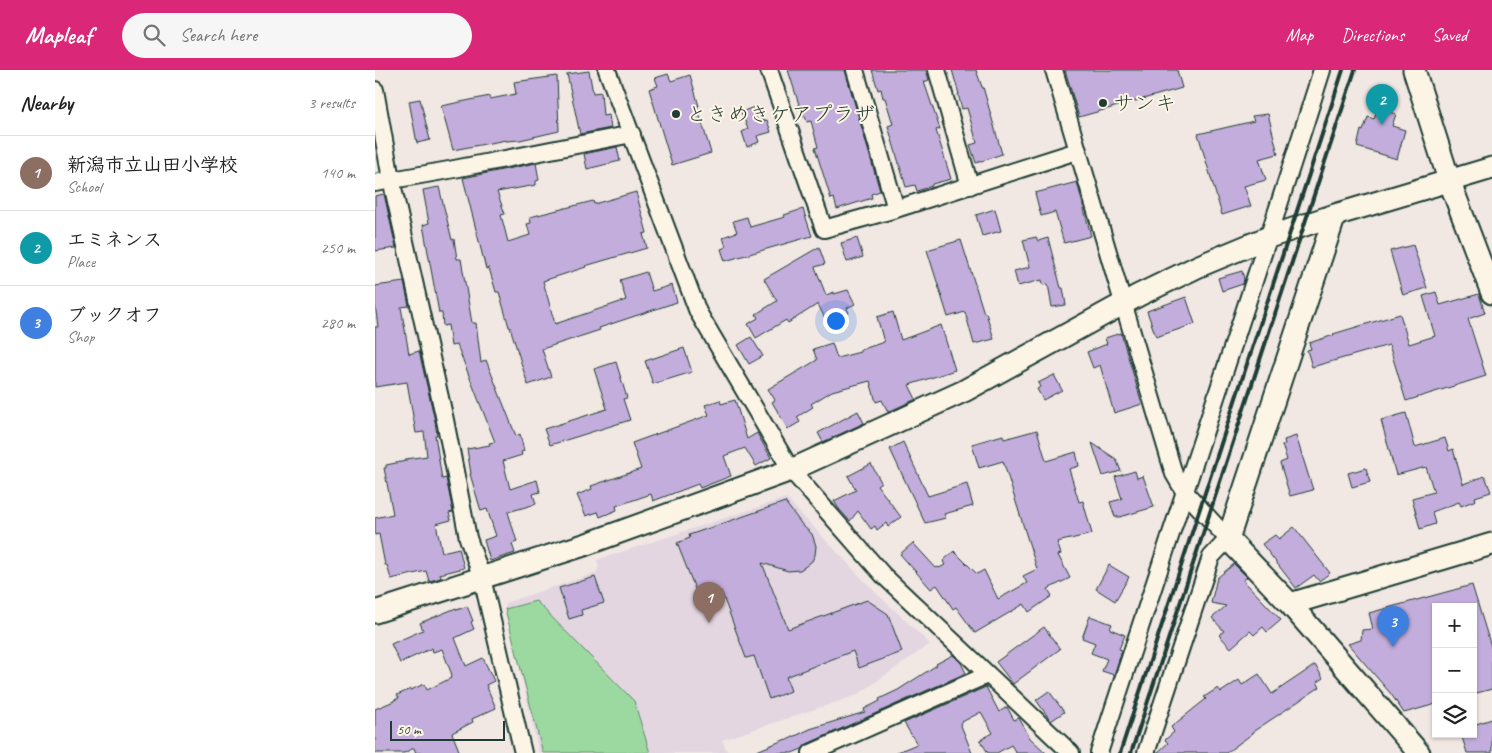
<!DOCTYPE html>
<meta charset="utf-8">
<style>
body{margin:0;font-family:Caveat,"Klee One",sans-serif;background:#f6f6f6;color:#222}
.controls{position:absolute;right:15px;bottom:15px;display:grid;overflow:hidden;border-radius:0px;box-shadow:0 1px 4px #0004}
.controls button{width:45px;height:45px;display:grid;place-items:center;padding:0;border:0;border-bottom:1px solid #e0e0e0;background:#fff;color:#222;font:25px sans-serif}
.scale{position:absolute;left:15px;bottom:12px;width:115px;box-sizing:border-box;padding-left:5px;border:2px solid #1f3d34;border-top:0;font-size:14px;line-height:18px;white-space:nowrap;color:#1f3d34;-webkit-text-stroke:4px #fcf5e5;paint-order:stroke}
.you{position:absolute;left:460px;top:250px;width:18px;height:18px;margin:-12px;border:4px solid #fff;border-radius:50%;background:#1a73e8;box-shadow:0 0 0 8px #1a73e833}
.badge{display:grid;place-items:center;width:32px;height:32px;border-radius:50%;background:#db2777;color:#fff;font-size:16px;font-weight:700}
.pin{position:absolute;translate:-50% -41px;filter:drop-shadow(0 1px 2px #0008)}
.pin::after{content:'';position:absolute;top:26px;width:18px;height:15px;background:inherit;clip-path:polygon(0 0,100% 0,50% 100%)}
.list{margin:0;padding:0;list-style:none}
h2{display:flex;justify-content:space-between;align-items:center;height:65px;margin:0;padding:0 20px;font-size:21px}
h2 small{font-size:16px;font-weight:400;color:#767676}
.list li{display:grid;grid-template-columns:32px 1fr auto;gap:15px;align-items:center;box-sizing:border-box;height:75px;padding:0 20px;border-top:1px solid #e0e0e0}
.list b{display:block;font-size:19px;white-space:nowrap}
.list p{margin:0;font-size:16px;white-space:nowrap;color:#767676}
.list em{font-size:16px;font-style:normal;color:#767676}
.icon{flex:none;width:28px;height:28px;fill:none;stroke:currentColor;stroke-width:2;stroke-linecap:round;stroke-linejoin:round}
.map{position:relative;flex:none;width:1117px;height:683px;overflow:hidden}
header{display:flex;align-items:center;gap:30px;box-sizing:border-box;height:70px;padding:0 25px;background:#db2777;color:#fff}
header strong{font-size:24px}
nav{display:flex;gap:28px;margin-inline-start:auto;font-size:18px}
.search{width:350px;height:45px;background:#f6f6f6;display:flex;align-items:center;gap:12px;box-sizing:border-box;padding:0 18px;border-radius:28px;color:#767676;font-size:19px}
main{display:flex}
aside{flex:1;background:#fff}
.map>svg:first-child{display:block}
.built{fill:#e3d6e1}
.green{fill:#9cd9a1;stroke:#5e8b6a}
.building{fill:#c3addc;stroke:#1f3d34}
.lines{fill:none;stroke-linecap:round;stroke-linejoin:round}
.minor-casing{stroke:#1f3d34;stroke-width:20}
.tertiary-casing{stroke:#1f3d34;stroke-width:25}
.minor{stroke:#fcf5e5;stroke-width:16}
.tertiary{stroke:#fcf5e5;stroke-width:21}
.rail{stroke:#1f3d34;stroke-width:4}
.poi-dot{fill:#1f3d34;stroke:#fcf5e5;stroke-width:2}
.labels{text-anchor:middle;stroke-width:4;stroke-linejoin:round;paint-order:stroke}
.poi-label{font-size:21px;fill:#1f3d34;stroke:#fcf5e5;text-anchor:start}
</style>
<header>
<strong>Mapleaf</strong>
<div class="search"><svg class="icon" aria-label="search" viewBox="0 0 24 24"><circle cx="10" cy="10" r="6"/><path d="M15 15l6 6"/></svg>Search here</div>
<nav><a>Map</a><a>Directions</a><a>Saved</a></nav>
</header>
<main>
<aside>
<h2>Nearby<small>3 results</small></h2>
<ul class="list">
<li><span class="badge" style="background:#8d6e63">1</span><div><b>新潟市立山田小学校</b><p>School</p></div><em>140 m</em></li>
<li><span class="badge" style="background:#0f9aa8">2</span><div><b>エミネンス</b><p>Place</p></div><em>250 m</em></li>
<li><span class="badge" style="background:#3f7fe0">3</span><div><b>ブックオフ</b><p>Shop</p></div><em>280 m</em></li>
</ul>
</aside>
<div class="map">
<svg width="1117" height="683" viewBox="0 0 1117 683">
<rect width="100%" height="100%" fill="#f1e7e3"/>
<filter id="ink" filterUnits="userSpaceOnUse"><feTurbulence type="fractalNoise" baseFrequency=".02" numOctaves="2"/><feDisplacementMap in="SourceGraphic" scale="10" xChannelSelector="R" yChannelSelector="G"/><feConvolveMatrix kernelMatrix="1 2 1 2 8 2 1 2 1" color-interpolation-filters="sRGB"/></filter>
<g filter="url(#ink)">
<path class="built" d="M411,428L495,517L555,574L482,625L347,670L353,683H164L130,533L221,503L224,496L222,490Z"/>
<path class="green" d="M161,531L259,631L275,683H168L130,539Z"/>
<path class="building" d="M413,0H470L505,121L496,124L497,128L462,139L459,128L456,129L440,78L443,77L436,51L432,52L430,46L428,47Z
M497,0H551L554,10L549,12L565,59L561,60L576,109L557,114V116L542,121L540,115L531,117L513,56L518,54L510,28H508L506,19L503,20Z
M577,0H601L607,17H608L627,84L601,93L595,75L602,73L592,38L587,39L583,24H584Z
M690,0H802L807,18L704,47Z
M214,1L218,23L226,22L228,46L234,45L236,58L205,64L192,4Z
M293,4L296,11L315,5L324,36H322L336,83L297,95L274,19L283,16L280,8Z
M182,6L184,61L145,70L131,71V70L78,80L66,36L115,26V29L141,24L139,12Z
M45,29L55,70L42,73L34,31Z
M382,36L387,51L392,50L396,62L382,66L384,72L372,77L367,62L373,59L366,42Z
M1003,38L1021,44L1017,56L1030,60L1022,89L982,77L986,60L988,61L993,47L999,49Z
M893,44L903,84L884,89L891,110L869,116L876,136L847,145L823,64L879,51L877,46Z
M242,77L245,91L212,99L209,84Z
M161,93L164,110L161,111V115L122,122L130,144L126,145L133,172L155,165L152,154L156,153L155,147L218,131L219,134L261,122L272,163L268,164L272,178L210,196L211,197L168,211L180,254L251,230L245,210L271,202L277,221L297,215L302,232L224,258L225,260L167,279L176,307L153,315L135,257H134L124,222H121L114,198L111,199L88,108Z
M702,112L716,166L689,173L680,142L666,146L660,123Z
M64,117L77,170L79,169L82,189H86L97,253H101L106,293L111,290L141,366L145,364L149,381L146,382L147,385L128,391L135,419L162,410L165,422L158,424L161,434L133,442L142,472L137,474L140,483L115,491L109,470L121,466L112,439L106,441L95,404H96L92,379L115,375L114,373L120,372L82,275L76,276L73,255L68,256L67,243H64L48,155L54,153L48,120Z
M9,124L21,178L0,181V126Z
M428,139L437,166L350,191L346,179L351,177L348,167L362,162L358,151L372,147L375,157L410,147L409,145Z
M620,139L626,161L607,166L601,145Z
M661,167L663,171L673,168L686,218H688L691,235L677,237L673,214L668,215L667,210L643,216L639,201L655,197L648,170Z
M482,168L488,187L472,192L466,173Z
M586,170L609,243H611L619,269L599,274L590,242L573,247L552,180Z
M1038,175L1052,218L1028,225L1015,181Z
M444,177L450,194L440,197L451,225L459,222V224L473,220L480,234L472,238L474,243L452,253L443,234L413,253L411,250L381,268L373,254L383,248L381,244L402,231L389,209Z
M867,201L869,209L868,214L847,221L843,208Z
M29,212L34,236L26,237L34,284L44,281L60,351L62,365H60L67,409L71,408L78,442L74,443L76,450L61,454L67,482L84,478L89,498L65,504L66,508L54,511L51,501L16,509L12,495H10L4,464L0,465V448L18,444L9,398H11V395L31,391V389L52,386L49,362L41,363L32,312L0,317V257H3L0,234V216Z
M1061,222L1065,235L1104,224L1110,243L1093,249L1111,306L1031,331L1014,275L937,297L932,280L936,279L934,273L959,265L958,264L1025,244L1034,274L1060,266L1048,226Z
M811,227L820,254L781,267L772,241Z
M518,242L526,270L566,255L580,300L534,315L541,329L513,342L507,330L501,332L495,311L457,321L436,334L438,337L422,347L425,352L413,359L397,332L400,330L393,319L442,290L438,279L457,273L462,288L485,282V280L509,272L502,247Z
M746,263L767,334L739,343L725,295L718,298L712,282L732,274L730,268Z
M376,267L388,286L374,294L363,275Z
M309,278L317,302L278,314L270,291Z
M241,292L252,328L248,329L255,350L175,375L169,359L232,339L219,299Z
M679,305L687,320L668,330L662,319L665,317L663,313Z
M345,330L346,334L360,330L372,369L382,363L396,388L381,396L370,378L349,386L356,406L325,418L323,414L278,431L276,424L241,436L242,440L225,447L223,442L211,446L202,425L217,419L216,416L266,399L257,373L334,345L330,335Z
M483,341L489,353L448,372L443,363Z
M1031,343L1040,377L1070,368L1074,381L1078,379L1088,414L1110,406L1116,422L1100,427L1101,430L1086,436L1084,432L1057,442L1060,454L1045,459L1037,428L1059,422L1051,397L1021,405L1006,350Z
M662,360L671,391L701,382L704,396L694,399L704,432L708,431L717,464L682,472L686,484L683,485L695,508L673,519L677,526L654,542L649,534L600,563L581,537L578,539L562,515L556,519L525,484L538,473L561,498L563,497L564,498L570,495L568,491L579,481L602,504L609,500L623,529L652,513L648,506L662,499L628,391L604,398L597,374L628,365L629,369Z
M921,366L938,420L915,426L905,393L912,390L907,375L910,374L909,370Z
M528,372L553,426L592,414L598,436L569,444L571,448L550,453L515,379Z
M717,373L741,389L746,401L728,406Z
M496,394L506,412L502,415L526,447L513,457L511,453L502,460L500,456L496,459L483,441L475,451L464,439L459,431L481,420L473,406Z
M991,398L995,412L977,417L973,403Z
M760,401L762,408L768,406L779,437L745,447H740L735,432L747,429L740,407Z
M410,432L428,456L437,464L441,476L440,485L437,491L431,496L425,500L413,501L387,493L413,559L492,530L513,544L527,582L484,598L478,581L411,607L416,621L394,629L379,586L371,588L346,521L324,529L302,473L315,468L314,465Z
M919,457L955,503L944,511L939,505L921,518L887,474L900,465L904,469Z
M859,494L872,507L868,510L906,550L892,562L888,557L879,565L875,561L856,578L844,565L849,561L837,548L851,536L836,533L842,508Z
M734,495L754,507L740,531L721,519Z
M220,507L229,533L206,540L207,545L194,549L184,518Z
M1097,515L1117,580V619L1098,624V537H1061V634L1029,643L1016,624L973,574L986,570L987,560L998,559L994,543Z
M92,536L98,551L96,552L99,559L80,568L91,596L108,588L119,611L111,615L121,638L97,649L98,652L77,663L85,683H41L39,678L29,683H0V639L19,631V630L24,628L22,625L36,619V620L49,614L52,620L76,608L75,606L77,605L67,579L58,582L57,578L25,593L16,574L48,560L45,553L81,538L82,540Z
M715,546L737,554L735,559L750,565L744,579L747,580L739,605L727,601L732,589L716,583L720,573L707,568Z
M669,557L685,579L638,614L621,592Z
M578,585L586,593L591,603L432,674L427,679L417,683H377L411,669L412,670L435,659L490,642L489,639L505,631L504,629L523,620L562,595L561,594Z
M940,595L948,608L942,612L945,617L876,663L877,664L851,683H782L793,673L790,670L799,662L796,657L831,629L829,627L843,618L846,622L864,610L867,615L884,604L897,624Z
M611,617L624,642L632,637L639,650L644,648L655,668L671,683H641L636,675L622,683H613L605,670L618,663L606,642L585,653L597,683H520L542,674L529,653Z
M674,621L689,642L676,651L661,630Z
M1117,649V683H1092L1086,664H1098V655Z"/>
<g class="lines">
<g class="minor-casing">
<path id="minor" d="M232,0L323,242L416,400L508,505L696,683
M394,0L449,159L521,139L702,81
M480,0L521,139
M562,0L595,116
M679,0L799,404L809,421L853,469L836,487L771,683
M0,20L16,109L70,350L93,468L107,508L148,683
M0,113L74,100L257,64
M436,683L612,605
M724,683C798,455 875,229 947,0"/>
</g>
<g class="tertiary-casing">
<path id="tertiary" d="M1039,0L1074,110L1117,223
M960,145L853,469L915,534L1044,683
M915,534L1117,474
M0,542L209,475L416,400L589,321L764,225L824,196L894,167L960,145L1117,98"/>
</g>
<use href="#minor" class="minor"/>
<use href="#tertiary" class="tertiary"/>
<path class="rail" d="M745,683L968,0
M756,683L980,0"/>
</g>
</g>
<g class="poi-dot">
<circle cx="728" cy="33" r="5"/>
<circle cx="301" cy="44" r="5"/>
</g>
<g class="labels">
<g class="poi-label">
<text x="738" y="40">サンキ</text>
<text x="311" y="51">ときめきケアプラザ</text>
</g>
</g>
</svg>
<div class="controls">
<button>+</button>
<button>−</button>
<button><svg class="icon" aria-label="layers" viewBox="0 0 24 24"><path d="M12 4l9 5-9 5-9-5zM3 14l9 5 9-5"/></svg></button>
</div>
<div class="scale">50 m</div>
<div class="you"></div>
<div class="pin badge" style="left:334px;top:553px;background:#8d6e63">1</div>
<div class="pin badge" style="left:1007px;top:55px;background:#0f9aa8">2</div>
<div class="pin badge" style="left:1018px;top:577px;background:#3f7fe0">3</div>
</div>
</main>
